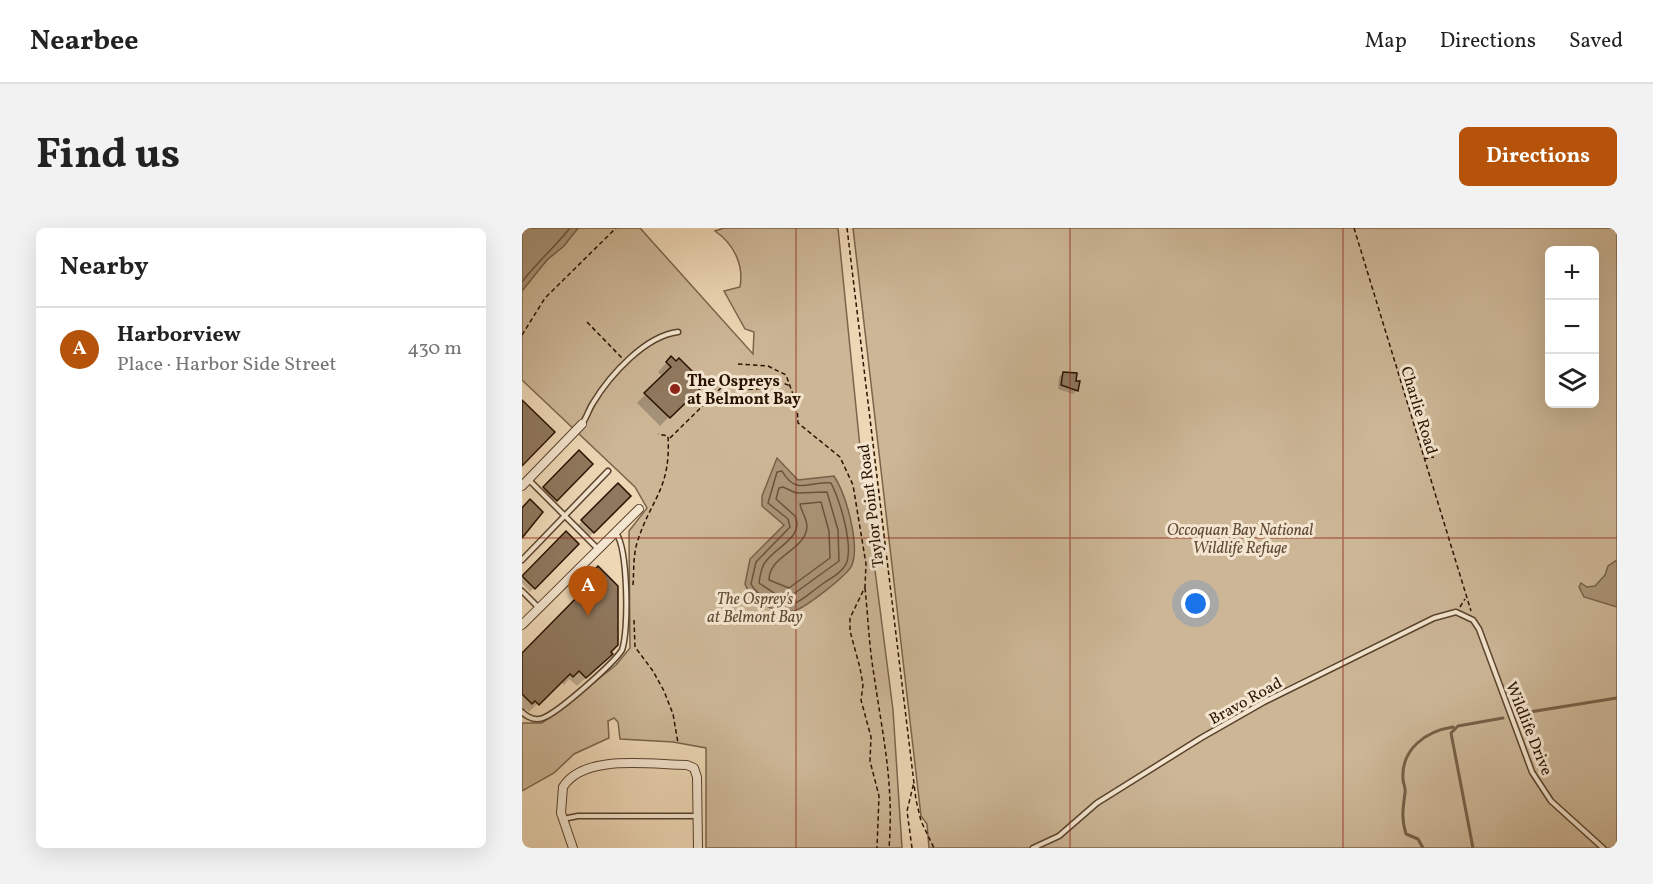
<!DOCTYPE html>
<meta charset="utf-8">
<style>
body{margin:0;font-family:Vollkorn,serif;background:#f2f2f2;color:#222}
.controls{position:absolute;right:18px;top:18px;display:grid;overflow:hidden;border-radius:9px;box-shadow:0 6px 24px #0002}
.controls button{width:54px;height:54px;display:grid;place-items:center;padding:0;border:0;border-bottom:2px solid #e0e0e0;background:#fff;color:#222;font:30px sans-serif}
.you{position:absolute;left:674px;top:376px;width:21px;height:21px;margin:-15px;border:4px solid #fff;border-radius:50%;background:#1a73e8;box-shadow:0 0 0 9px #1a73e833}
.badge{display:grid;place-items:center;width:39px;height:39px;border-radius:50%;background:#b45309;color:#fff;font-size:20px;font-weight:700}
.pin{position:absolute;translate:-50% -50px;filter:drop-shadow(0 2px 3px #0008)}
.pin::after{content:'';position:absolute;top:32px;width:21px;height:18px;background:inherit;clip-path:polygon(0 0,100% 0,50% 100%)}
.list{margin:0;padding:0;list-style:none}
h2{display:flex;justify-content:space-between;align-items:center;height:78px;margin:0;padding:0 24px;font-size:26px}
h2 small{font-size:20px;font-weight:400;color:#767676}
.list li{display:grid;grid-template-columns:39px 1fr auto;gap:18px;align-items:center;box-sizing:border-box;height:84px;padding:0 24px;border-top:2px solid #e0e0e0}
.list b{display:block;font-size:22px;white-space:nowrap}
.list p{margin:0;font-size:20px;white-space:nowrap;color:#767676}
.list em{font-size:20px;font-style:normal;color:#767676}
.icon{flex:none;width:33px;height:33px;fill:none;stroke:currentColor;stroke-width:2;stroke-linecap:round;stroke-linejoin:round}
.map{position:relative;flex:none;width:1095px;height:620px;overflow:hidden;border-radius:9px}
header{display:flex;align-items:center;gap:36px;box-sizing:border-box;height:84px;padding:0 30px;background:#fff;border-bottom:2px solid #e0e0e0}
header strong{font-size:28px}
nav{display:flex;gap:33px;margin-inline-start:auto;font-size:21px}
.intro{display:flex;align-items:center;justify-content:space-between;box-sizing:border-box;height:144px;padding:0 36px}
h1{margin:0;font-size:42px}
.button{padding:15px 27px;border-radius:9px;background:#b45309;color:#fff;font-size:21px;font-weight:700}
main{display:flex;gap:36px;padding:0 36px}
aside{flex:1;background:#fff;border-radius:9px;box-shadow:0 6px 24px #0002}
.map>svg:first-child{display:block}
.green{fill:#ccb696;stroke:#7a644b;stroke-width:1.5;fill-rule:evenodd}
.water{fill:#aa9477;stroke:#766047;stroke-width:1.5}
.shadow{fill:#0003}
.lines{fill:none;stroke-linecap:round;stroke-linejoin:round}
.shore{stroke:#6a533c;stroke-width:1.5}
.stream{stroke:#766047;stroke-width:3}
.building{fill:#8f785e;stroke:#291200;stroke-width:1.5}
.lane-casing{stroke:#5a432d;stroke-width:7}
.street-casing{stroke:#5a432d;stroke-width:10}
.path{stroke:#291200;stroke-width:1.5;stroke-dasharray:4.5 3;stroke-linecap:butt}
.lane{stroke:#f3e5cf;stroke-width:4}
.street{stroke:#f3e5cf;stroke-width:8}
.grid{fill:none;stroke:#8f2418;stroke-width:1.5;stroke-opacity:0.55}
.poi-dot{fill:#8f2418;stroke:#f3e5cf;stroke-width:2}
.labels{text-anchor:middle;stroke-width:6;stroke-linejoin:round;paint-order:stroke}
.poi-label{font-size:16px;font-weight:bold;fill:#291200;stroke:#f3e5cf;text-anchor:start}
.street-label{font-size:16px;fill:#291200;stroke:#f3e5cf}
.park-label{font-size:16px;font-style:italic;fill:#624b34;stroke:#f3e5cf}
</style>
<header>
<strong>Nearbee</strong>
<nav><a>Map</a><a>Directions</a><a>Saved</a></nav>
</header>
<div class="intro"><h1>Find us</h1><a class="button">Directions</a></div>
<main>
<aside>
<h2>Nearby<small></small></h2>
<ul class="list">
<li><span class="badge">A</span><div><b>Harborview</b><p>Place · Harbor Side Street</p></div><em>430 m</em></li>
</ul>
</aside>
<div class="map">
<svg width="1095" height="620" viewBox="0 0 1095 620">
<rect width="100%" height="100%" fill="#edd7b5"/>
<filter id="stains"><feTurbulence type="fractalNoise" baseFrequency=".00333" numOctaves="4"/><feColorMatrix values="0 0 0 0 .2 0 0 0 0 .09 0 0 0 0 .02 0 0 0 .5 -.17"/></filter>
<radialGradient id="worn" r=".72"><stop offset=".6" stop-color="#630" stop-opacity="0"/><stop offset="1" stop-color="#630" stop-opacity=".3"/></radialGradient>
<path class="green" d="M56,0H118L231,126L232,104L223,101L202,63L218,59C222,37 212,16 193,3L202,0H316L341,249L371,482L380,620H184V520L151,514L98,511L96,494L92,490L86,493L87,510L52,526L32,545L0,563V495H20L94,437L108,420L107,303L125,280L113,259L0,152C0,137 0,74 0,63C8,44 42,18 56,0Z
M331,0H1095V620H407L405,596L399,588ZM1028,22H1072V176H1028Z"/>
<path class="water" d="M0,0H56L42,18L25,32L0,63Z
M255,230L276,252L312,248C324,266 338,316 330,337C326,347 283,380 272,383C256,387 228,373 223,356L228,331L262,297L240,278V268Z
M1095,332V379L1062,369L1057,359L1059,355L1065,359L1073,358L1083,347L1086,338Z"/>
<path class="shadow" d="M149,130L180,156L138,198L115,175L141,149L136,144Z
M541,145L555,162L551,166L536,161L537,149Z
M57,224L69,236L30,275L18,264Z
M96,257L107,268L68,308L56,297Z
M44,305L55,316L8,364L0,355V350Z
M76,340L81,435L55,458L47,451L42,457L38,453L7,484L4,481L0,484V427L57,370L52,364Z"/>
<g class="lines">
<path class="shore" d="M0,54C15,34 33,19 48,0
M260,243C275,269 288,252 309,255C318,273 332,318 324,336C319,346 307,351 299,357C278,372 272,384 246,371C239,367 233,364 229,356L234,334L268,299L266,291L246,275L255,244Z
M261,259L274,265L305,264L316,302L317,333L266,370L258,369L237,355C238,348 239,341 242,336C252,319 283,310 273,288L254,271L257,260Z
M299,274L307,303L308,330L267,360L247,352C247,327 283,323 285,299C285,290 279,283 278,276Z"/>
<path class="stream" d="M995,486L1095,470
M901,620L896,611L884,606C879,589 881,581 883,565C884,559 881,556 881,551C879,521 904,503 931,499
M951,620L929,505L936,498L981,490"/>
</g>
<path class="building" d="M149,128L154,133L157,130L183,156L148,190L122,165L149,139L144,134Z
M541,144L555,145L554,153H558L556,163L539,157Z
M0,172L33,204L0,238Z
M57,222L71,236L35,273L21,259Z
M96,255L109,268L72,305L59,292Z
M8,271L21,284L0,310V280Z
M44,303L57,316L13,361L0,348Z
M76,338L96,358V417L89,424L91,426L64,450L57,443L51,449L48,446L17,477L13,473L10,476L0,466V425L64,360L59,355Z"/>
<g class="lines">
<g class="lane-casing">
<path id="lane" d="M60,196C65,189 67,181 71,175C88,147 123,108 156,104
M7,252L76,321
M0,332L86,243
M0,363L16,379
M0,484C5,489 13,493 21,490C37,484 91,436 100,422C107,403 106,321 94,305
M41,591L56,588H174
M511,620L537,608L575,575L679,510L742,474L912,390L934,384L951,392L957,401L1010,544L1029,573L1081,620"/>
</g>
<g class="street-casing">
<path id="street" d="M0,258L60,196
M0,397L117,281
M51,620L39,585L41,559C62,525 130,537 165,537L172,540L175,549L176,620"/>
</g>
<path class="path" d="M325,0L394,572L399,593L412,620
M832,0L949,383
M65,94L100,130
M0,107L23,70L94,0
M216,136L246,138L264,147L275,177L276,195L318,229L331,257L344,336L343,359L328,390V403L338,440L341,457L339,472L349,509L348,533L357,568L355,620
M205,155C224,165 240,162 259,154L268,158
M148,210L204,155L205,150
M902,231L912,229
M111,357C112,343 111,329 115,315C129,270 149,262 146,208L136,206
M343,360C346,388 347,418 352,447C361,510 372,555 367,620
M938,379L943,371
M112,392L113,419L131,443L142,463L151,486L156,515
M390,620L385,583L392,554"/>
<use href="#lane" class="lane"/>
<use href="#street" class="street"/>
</g>
<path class="grid" d="M274,0V620M548,0V620M821,0V620M0,310H1095"/>
<circle class="poi-dot" cx="153" cy="161" r="6"/>
<g class="labels">
<g class="poi-label">
<text x="165" y="158">The Ospreys<tspan x="165" dy="18">at Belmont Bay</tspan></text>
</g>
<g class="street-label">
<text transform="translate(898 182) rotate(73)" y="6">Charlie Road</text>
<text transform="translate(348 278) rotate(-97)" y="6">Taylor Point Road</text>
<text transform="translate(723 472) rotate(-29)" y="6">Bravo Road</text>
<text transform="translate(1008 500) rotate(68)" y="6">Wildlife Drive</text>
</g>
<g class="park-label">
<text x="718" y="307">Occoquan Bay National<tspan x="718" dy="18">Wildlife Refuge</tspan></text>
<text x="233" y="376">The Osprey's<tspan x="233" dy="18">at Belmont Bay</tspan></text>
</g>
</g>
<rect width="100%" height="100%" filter="url(#stains)"/>
<rect width="100%" height="100%" fill="url(#worn)"/>
</svg>
<div class="controls">
<button>+</button>
<button>−</button>
<button><svg class="icon" aria-label="layers" viewBox="0 0 24 24"><path d="M12 4l9 5-9 5-9-5zM3 14l9 5 9-5"/></svg></button>
</div>
<div class="you"></div>
<div class="pin badge" style="left:66px;top:388px">A</div>
</div>
</main>
